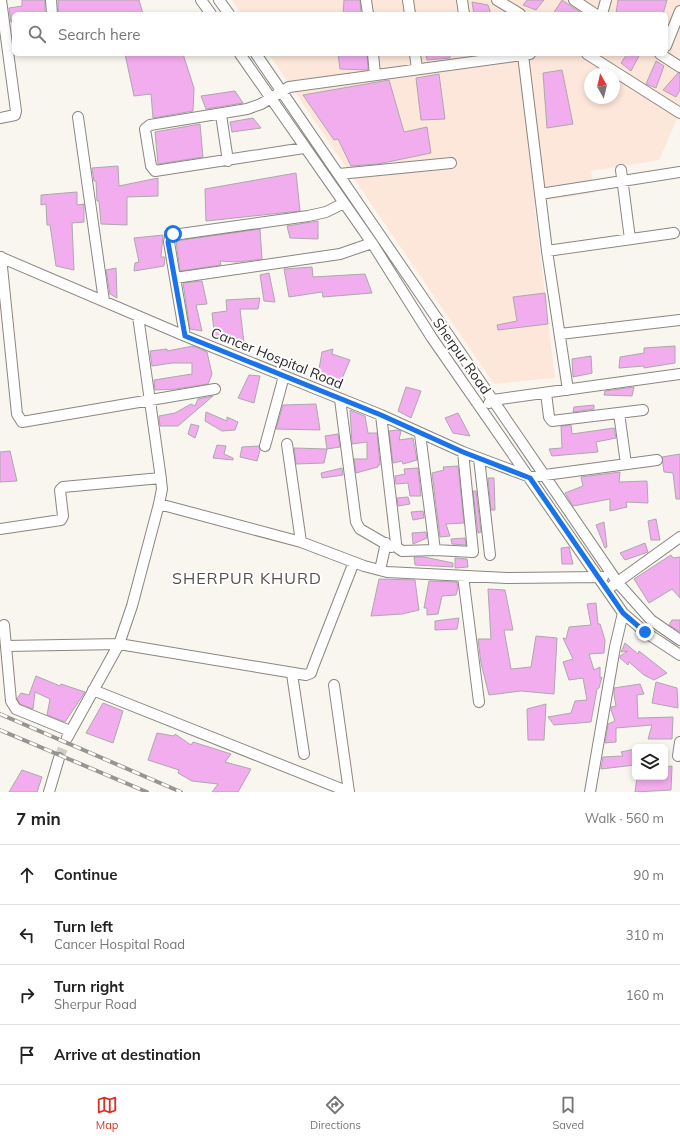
<!DOCTYPE html>
<meta charset="utf-8">
<style>
body{margin:0;font-family:Mulish,sans-serif;background:#f2f2f2;color:#222}
.controls{position:absolute;right:12px;bottom:12px;display:grid;overflow:hidden;border-radius:6px;box-shadow:0 2px 6px #0003}
.controls button{width:36px;height:36px;display:grid;place-items:center;padding:0;border:0;border-bottom:1px solid #e0e0e0;background:#fff;color:#222;font:20px sans-serif}
.compass{position:absolute;left:584px;top:68px;width:36px;height:36px;border-radius:50%;background:#fff;box-shadow:0 2px 6px #0003;rotate:352deg}
.stop{position:absolute;width:12px;height:12px;margin:-9px;border:3px solid #1a73e8;border-radius:50%;background:#fff}
.stop.end{background:#1a73e8;border-color:#fff;box-shadow:0 1px 4px #0008}
.list{margin:0;padding:0;list-style:none}
h2{display:flex;justify-content:space-between;align-items:center;height:52px;margin:0;padding:0 16px;font-size:17px}
h2 small{font-size:13px;font-weight:400;color:#767676}
.list li{display:grid;grid-template-columns:26px 1fr auto;gap:12px;align-items:center;box-sizing:border-box;height:60px;padding:0 16px;border-top:1px solid #e0e0e0}
.list b{display:block;font-size:15px;white-space:nowrap}
.list p{margin:0;font-size:13px;white-space:nowrap;color:#767676}
.list em{font-size:13px;font-style:normal;color:#767676}
.icon{flex:none;width:22px;height:22px;fill:none;stroke:currentColor;stroke-width:2;stroke-linecap:round;stroke-linejoin:round}
.map{position:relative;flex:none;width:680px;height:792px;overflow:hidden}
.search{position:absolute;background:#fff;box-shadow:0 2px 6px #0003;left:12px;right:12px;top:12px;height:44px;display:flex;align-items:center;gap:10px;box-sizing:border-box;padding:0 14px;border-radius:6px;color:#767676;font-size:15px}
.sheet{height:292px;background:#fff}
nav{display:flex;justify-content:space-around;align-items:center;box-sizing:border-box;height:56px;border-top:1px solid #e0e0e0;background:#fff;font-size:11px;color:#767676}
nav a{display:grid;justify-items:center;gap:2px}
nav .on{color:#d93025}
.map>svg:first-child{display:block}
.industrial{fill:#fde7da;fill-rule:evenodd}
.building{fill:#f2adee;stroke:#ada8ac}
.lines{fill:none;stroke-linecap:round;stroke-linejoin:round}
.minor-tunnel{stroke:#d0ccc7;stroke-width:10;stroke-dasharray:10 5;stroke-linecap:butt}
.minor-casing{stroke:#8a8681;stroke-width:12}
.minor{stroke:#fff;stroke-width:10}
.rail-casing{stroke:#989591;stroke-width:4}
.rail{stroke:#fff;stroke-width:2.5;stroke-dasharray:8;stroke-linecap:butt}
.route{stroke:#1a73e8;stroke-width:5}
.labels{text-anchor:middle;stroke-width:4;stroke-linejoin:round;paint-order:stroke}
.street-label{font-size:14px;fill:#2c2a28;stroke:#fff}
.quarter-label{font-size:16px;letter-spacing:1px;fill:#54504c;stroke:#fff}
</style>
<div class="map">
<svg width="680" height="792" viewBox="0 0 680 792">
<rect width="100%" height="100%" fill="#f9f5ef"/>
<path class="industrial" d="M232,0H680V112L659,160L591,171L594,193L534,202L555,378L494,384L269,54H666V14H241ZM590,74H614V98H590Z"/>
<path class="building" d="M22,0H45V14H14V21L11,22L9,8L22,6Z
M58,0H139L143,14H58Z
M344,0H360L361,14H343Z
M527,0H544L536,10L523,5Z
M562,0L583,14H553Z
M618,0H667L663,14H620L616,13Z
M472,2L488,5L491,14H474Z
M125,54H183L194,88L193,111L153,118L151,94L134,96Z
M338,54H367L368,70L340,69Z
M426,54H450V58L427,60Z
M627,54H640L631,71L621,63Z
M656,61L664,66L656,88L646,84Z
M562,70L573,124L547,128L543,73Z
M678,73H680V90L676,97L663,90Z
M439,74L445,119L421,120L416,78Z
M389,80L404,132L427,127L431,153L378,164L351,166L338,139L334,140L303,95Z
M235,91L243,103L206,109L201,96Z
M253,118L261,128L232,132L230,122Z
M200,124L203,157L158,164L155,132Z
M118,166L119,186L158,178V196L127,197V225L101,224L99,201H97L96,181H94L92,168Z
M296,173L300,211L206,221L205,189Z
M77,192V205L84,204V222L72,223L74,270L56,266L50,225H47L46,204L41,205V195Z
M318,221V239L290,238L287,226Z
M260,229L262,259L237,262L220,261L221,265L180,271L176,241Z
M163,235L161,257H165L164,266L134,271L135,263L139,262L134,238Z
M312,267L313,277L365,274L372,293L323,297L322,292L289,297L284,269Z
M116,268L117,298L110,294L106,270Z
M269,273L275,302L264,301L260,275Z
M202,281L207,304L196,305L202,331L190,329L183,283Z
M545,293L548,324L498,330L497,325L517,321L513,297Z
M260,298L258,309H240L244,343L232,344L215,339L212,313L227,311L226,300Z
M193,346L207,352L212,374L208,384L176,389L155,390L154,380L192,374V363H172L152,366L150,351L167,349V351Z
M675,346V363L644,368V366L619,368L620,357L644,353V348Z
M333,349L332,354L350,360L338,388L318,375L322,352Z
M591,356L592,373L573,377L572,359Z
M249,375L260,376L254,403L238,398Z
M406,387L421,391L411,418L398,411Z
M634,387L632,396L604,395L605,391Z
M213,396L178,426H160L159,416L175,413L191,404L195,406L198,399Z
M316,404L320,430L276,429L283,405Z
M594,405V409L573,412L574,407Z
M350,410L365,416L368,433H377L380,465H378V467L356,473L354,459H367V442L352,444Z
M206,412L227,421V417L238,422L235,430L222,431L205,421Z
M458,413L470,436L453,433L445,418Z
M191,424L199,426L195,438L188,434Z
M571,425L572,434L614,428L616,438L596,442L598,452L552,456L549,449L562,448L561,426Z
M398,430L401,431L399,440L413,438L417,460L403,464L402,461L393,463L389,431Z
M338,434L340,447L327,449L325,436Z
M217,445L226,446L224,454L233,458V460L213,458Z
M259,446L260,450L257,461L240,457L242,447Z
M294,448L327,449L324,463L296,464Z
M10,451L17,481L0,482V452Z
M680,454V499H676L673,473L664,472L662,457Z
M458,466L464,523L446,524L450,536L440,537L432,473L444,470L443,467Z
M342,468L343,475L322,478L321,473Z
M418,468L421,496H410L408,483L396,484L395,476L405,474L404,469Z
M620,472L619,482L647,481L648,503L626,502L627,507L610,511V499L573,506L565,493L583,486L581,477Z
M488,478H494L495,510H491Z
M473,491H476L481,532L478,533Z
M408,497L410,504L398,506L397,498Z
M423,511L424,518L413,520L411,512Z
M656,519L660,540H651L648,521Z
M604,522L607,547L605,548L596,525Z
M426,532L427,538L413,544L412,533Z
M465,538L466,545L452,544L451,539Z
M645,543L648,552L625,560L620,553Z
M569,547L573,564H562L561,548Z
M671,555L673,558L680,557V598L672,589L649,603L634,579Z
M414,557H424L453,563V567L415,565Z
M455,558L467,559L468,567L455,568Z
M379,579L415,580L419,610L402,614L371,616Z
M429,581L457,582L458,588L456,595L442,596L438,614L427,615V608H424Z
M488,589L505,590L513,630H504L511,669L531,667L536,636L557,638L554,694L521,691L489,695L481,663L478,639H491Z
M596,603L598,624H600L605,640L604,653L589,654L594,670L600,667V678L602,677L599,688L597,689L591,722L554,725L548,717L571,713L575,701L587,700L583,678L569,680L563,662L573,659L563,638L566,639L569,627L591,625L587,604Z
M459,618L457,629L435,630V621Z
M672,620H680V632L669,625Z
M625,643L638,654L639,651L667,673L654,680L644,675L629,662L628,665L620,658V656L628,651L621,652Z
M36,676L60,686L61,684L85,692L65,722L47,715L50,699L35,692L33,709L20,704L17,699L21,693L29,695Z
M656,682L677,688L678,708L652,703Z
M640,684L644,694L637,695L638,718L673,717L672,739H648L652,725L616,728V742L605,743L608,724L615,721L611,710V707L616,706L614,694V688Z
M103,703L123,711L113,743L86,733Z
M546,704L544,740H528L527,709Z
M157,733L174,736L175,734L191,745L193,742L231,754L225,762L251,769L238,792H212L218,784L192,781L178,773L179,770L148,760Z
M635,749V765L601,769L603,757L623,756L621,752Z
M672,766L671,790L635,792L637,777H665V767Z
M22,770L42,777L37,792H9Z"/>
<g class="lines">
<path class="minor-tunnel" d="M59,758L67,738"/>
<g class="minor-casing">
<path id="minor" d="M51,0L52,14
M201,0L211,14
M219,0L229,14
M366,0L368,14
M408,0L410,14
M462,0L464,14
M497,0L520,14
M574,0L595,14
M602,14L606,0
M666,46L680,11
M240,54L372,243L432,338L623,613L645,632L680,655
M256,54L618,583L651,620L680,640
M373,54L375,75
M415,54L417,69
M587,54L680,113
M660,54L680,67
M523,55L547,251L568,390
M221,115L228,161
M78,117L104,301
M0,118L15,115L16,111L1,0
M304,148L155,171L151,166L145,129L150,125L247,109L261,104L289,87L530,54
M621,170L630,239
M339,174L451,163
M540,194L680,172
M344,203L326,212L308,216L173,235L170,236L169,242L175,278L340,254L372,243
M547,251L674,233
M0,257L185,336L381,415L463,452L530,477L657,460
M1,257L17,414L22,422L215,389
M175,278L185,336
M138,316L160,472L162,489L159,504L301,542L364,566L387,572L507,578L603,577
M560,334L680,320
M546,393L549,417L552,421L643,410
M340,399L356,522L360,529L391,547L396,543L381,415
M489,403L493,400L680,374
M619,413L626,464
M420,434L435,550
M287,444L301,542
M265,446L284,376
M479,458L490,555
M159,504L132,606L119,644L306,675L311,673L313,667L354,562
M0,529L61,520L63,516L60,490L63,487L161,478
M395,546L402,551L435,550L473,552L463,452
M380,570L386,543
M463,576L479,702
M612,586L680,537
M4,625L11,701L16,709L70,731
M6,646L119,644
M292,674L304,754
M334,685L349,792
M93,690L349,792
M67,738L119,644
M678,756L680,742
M49,792L59,758
M590,792L615,647L623,613"/>
</g>
<use href="#minor" class="minor"/>
<g class="rail-casing">
<path id="rail" d="M0,714L181,792
M0,730L147,792"/>
</g>
<use href="#rail" class="rail"/>
</g>
<g class="lines">
<path class="route" d="M173,234L170,236L168,242L185,336L381,415L463,452L530,478L623,613L645,632"/>
</g>
<g class="labels">
<g class="street-label">
<text transform="translate(462 356) rotate(55)" y="5">Sherpur Road</text>
<text transform="translate(277 358) rotate(22)" y="5">Cancer Hospital Road</text>
</g>
<g class="quarter-label">
<text x="247" y="584">SHERPUR KHURD</text>
</g>
</g>
</svg>
<div class="controls">
<button><svg class="icon" aria-label="layers" viewBox="0 0 24 24"><path d="M12 4l9 5-9 5-9-5zM3 14l9 5 9-5"/></svg></button>
</div>
<svg class="compass" viewBox="-18 -18 36 36"><path d="M0-13l5 13h-10z" fill="#e53935"/><path d="M0 13l5-13h-10z" fill="#767676"/></svg>
<div class="stop" style="left:173px;top:234px"></div>
<div class="stop end" style="left:645px;top:632px"></div>
<div class="search"><svg class="icon" aria-label="search" viewBox="0 0 24 24"><circle cx="10" cy="10" r="6"/><path d="M15 15l6 6"/></svg>Search here</div>
</div>
<section class="sheet">
<h2>7 min<small>Walk · 560 m</small></h2>
<ul class="list">
<li><svg class="icon" aria-label="ahead" viewBox="0 0 24 24"><path d="M12 20V5M6 11l6-6 6 6"/></svg><div><b>Continue</b></div><em>90 m</em></li>
<li><svg class="icon" aria-label="left" viewBox="0 0 24 24"><path d="M17 20v-9H6M10 6l-5 5 5 5"/></svg><div><b>Turn left</b><p>Cancer Hospital Road</p></div><em>310 m</em></li>
<li><svg class="icon" aria-label="right" viewBox="0 0 24 24"><path d="M7 20v-9h11M14 6l5 5-5 5"/></svg><div><b>Turn right</b><p>Sherpur Road</p></div><em>160 m</em></li>
<li><svg class="icon" aria-label="arrive" viewBox="0 0 24 24"><path d="M6 21V4h12l-3 4 3 4H6"/></svg><div><b>Arrive at destination</b></div></li>
</ul>
</section>
<nav>
<a class="on"><svg class="icon" aria-label="map" viewBox="0 0 24 24"><path d="M3 6l6-2 6 2 6-2v14l-6 2-6-2-6 2zM9 4v14M15 6v14"/></svg>Map</a>
<a><svg class="icon" aria-label="directions" viewBox="0 0 24 24"><path d="M12 3l9 9-9 9-9-9zM9 14v-3h6M13 9l2 2-2 2"/></svg>Directions</a>
<a><svg class="icon" aria-label="saved" viewBox="0 0 24 24"><path d="M7 4h10v16l-5-4-5 4z"/></svg>Saved</a>
</nav>
